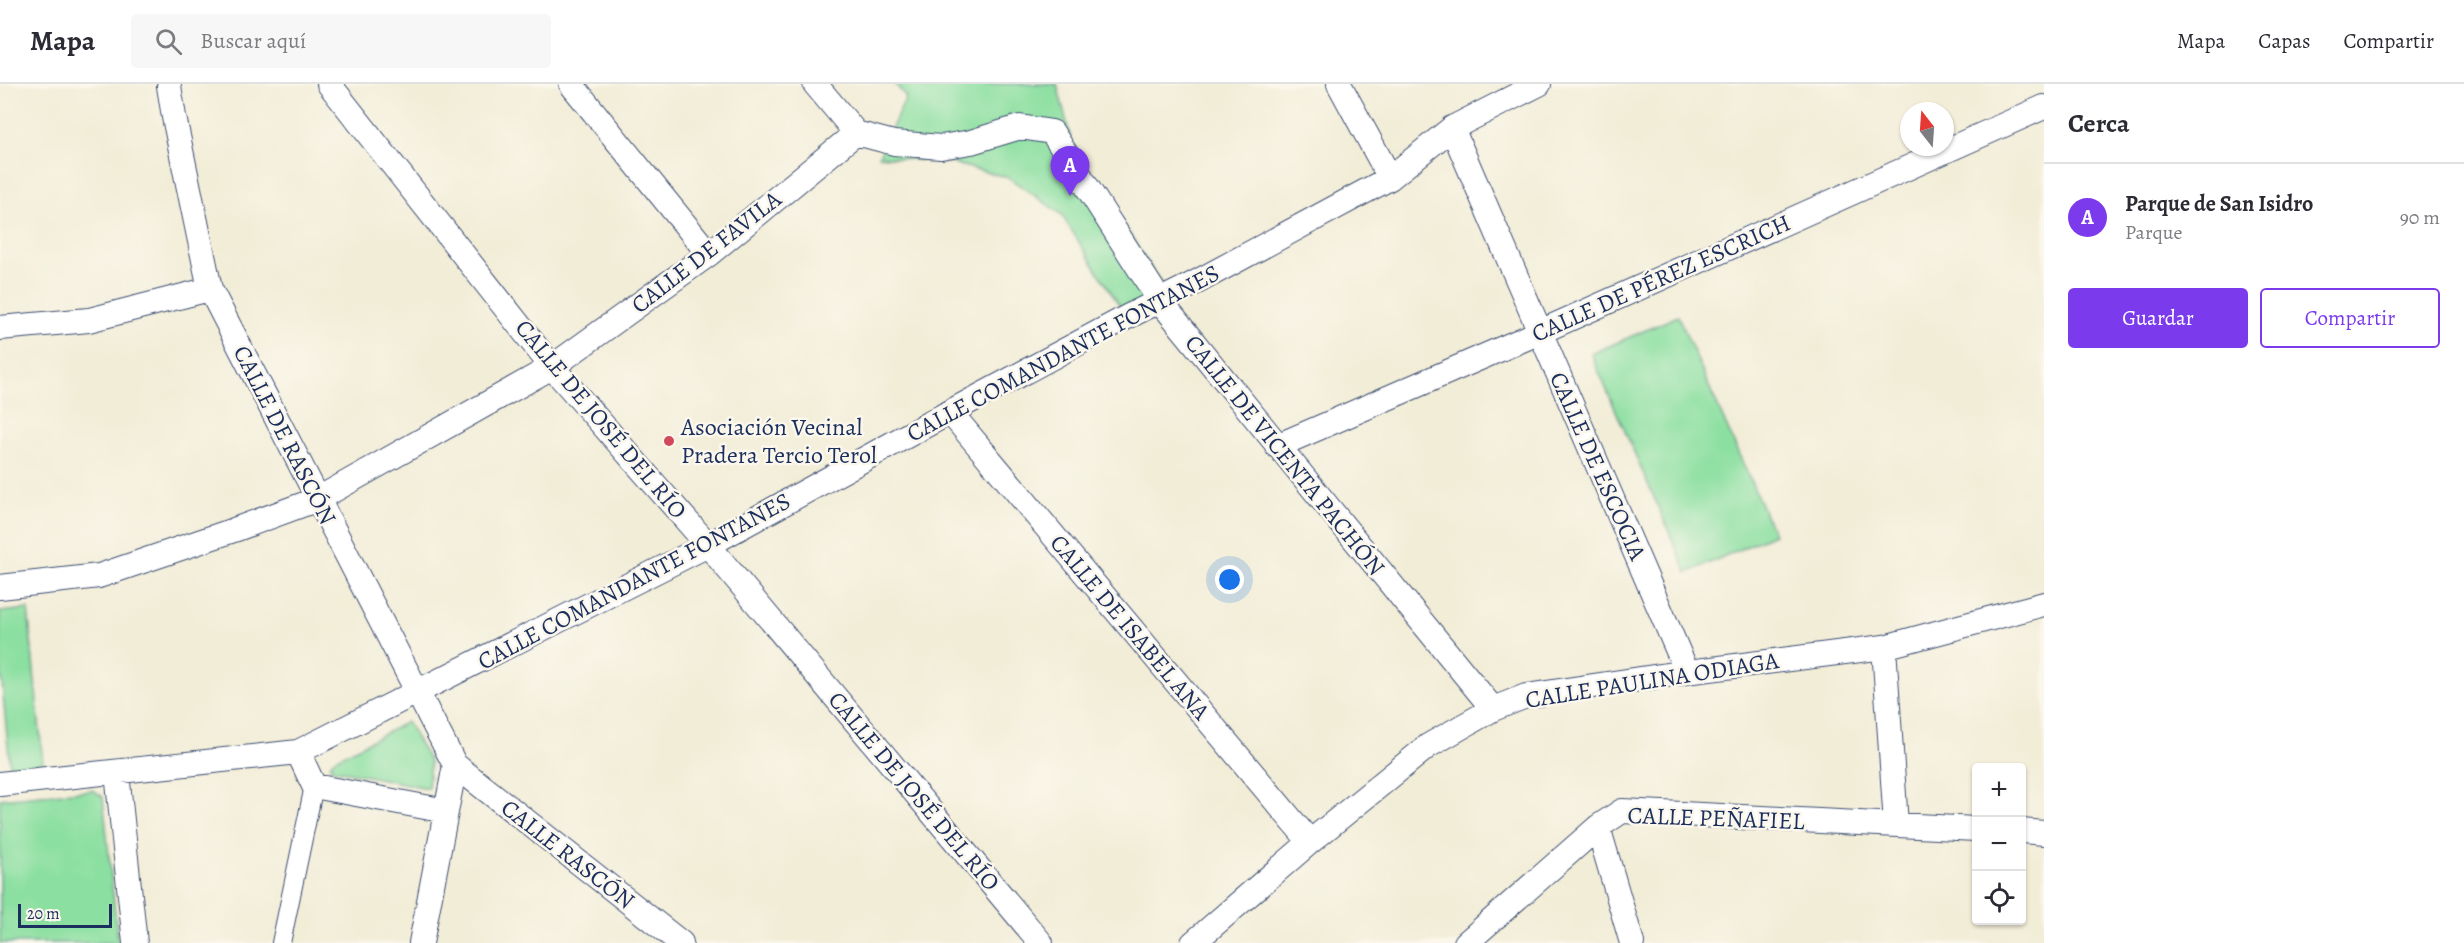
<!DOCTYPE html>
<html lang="es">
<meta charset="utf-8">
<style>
body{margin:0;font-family:Alegreya,serif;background:#f7f7f7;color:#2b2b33}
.controls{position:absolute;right:18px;bottom:18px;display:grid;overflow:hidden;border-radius:6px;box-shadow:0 2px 4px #0004}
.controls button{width:54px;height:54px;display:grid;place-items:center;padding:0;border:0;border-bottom:2px solid #e1e1e2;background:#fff;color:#2b2b33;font:30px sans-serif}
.compass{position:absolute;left:1900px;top:18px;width:54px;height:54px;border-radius:50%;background:#fff;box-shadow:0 2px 4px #0004;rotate:343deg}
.scale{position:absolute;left:18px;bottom:15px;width:94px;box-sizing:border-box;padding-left:6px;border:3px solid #1b2f5e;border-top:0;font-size:16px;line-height:21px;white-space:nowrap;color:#1b2f5e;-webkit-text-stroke:4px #fbf7ec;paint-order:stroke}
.you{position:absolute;left:1230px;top:496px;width:21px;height:21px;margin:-15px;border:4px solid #fff;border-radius:50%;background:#1a73e8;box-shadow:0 0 0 9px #1a73e833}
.badge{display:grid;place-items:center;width:39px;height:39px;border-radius:50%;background:#7c3aed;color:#fff;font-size:20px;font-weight:700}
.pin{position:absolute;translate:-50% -50px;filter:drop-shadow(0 2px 3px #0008)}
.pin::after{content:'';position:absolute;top:32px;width:21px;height:18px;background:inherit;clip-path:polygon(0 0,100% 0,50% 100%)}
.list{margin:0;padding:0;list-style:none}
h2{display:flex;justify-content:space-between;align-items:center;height:78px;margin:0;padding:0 24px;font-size:26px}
h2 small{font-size:20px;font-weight:400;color:#7c7c81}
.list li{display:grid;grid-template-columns:39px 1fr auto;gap:18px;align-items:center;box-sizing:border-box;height:108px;padding:0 24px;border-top:2px solid #e1e1e2}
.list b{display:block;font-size:22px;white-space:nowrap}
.list p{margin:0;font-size:20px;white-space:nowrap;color:#7c7c81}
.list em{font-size:20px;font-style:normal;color:#7c7c81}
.actions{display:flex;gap:12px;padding:18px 24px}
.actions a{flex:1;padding:14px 0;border:2px solid #7c3aed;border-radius:6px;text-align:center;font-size:21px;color:#7c3aed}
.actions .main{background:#7c3aed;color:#fff}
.icon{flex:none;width:33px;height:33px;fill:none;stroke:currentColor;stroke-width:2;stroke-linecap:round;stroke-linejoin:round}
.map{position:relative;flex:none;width:2044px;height:859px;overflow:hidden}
header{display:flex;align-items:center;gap:36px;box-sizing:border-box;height:84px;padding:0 30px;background:#fff;border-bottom:2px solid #e1e1e2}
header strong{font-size:28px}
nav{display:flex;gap:33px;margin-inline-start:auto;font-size:21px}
.search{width:420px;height:54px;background:#f7f7f7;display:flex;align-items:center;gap:15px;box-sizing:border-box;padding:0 21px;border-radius:6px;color:#7c7c81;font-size:22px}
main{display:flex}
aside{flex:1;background:#fff}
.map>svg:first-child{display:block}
.green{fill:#8bdfa0;stroke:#53877f;stroke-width:1.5}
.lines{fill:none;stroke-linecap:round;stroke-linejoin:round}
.pedestrian-casing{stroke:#3b4c70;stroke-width:20}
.minor-casing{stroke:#3b4c70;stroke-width:26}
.pedestrian{stroke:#fff;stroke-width:18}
.minor{stroke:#fff;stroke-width:24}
.poi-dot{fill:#d1495b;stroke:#fbf7ec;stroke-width:2}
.labels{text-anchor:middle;stroke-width:5;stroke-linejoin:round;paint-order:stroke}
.street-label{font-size:24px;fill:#1b2f5e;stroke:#fbf7ec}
.poi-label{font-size:24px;fill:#1b2f5e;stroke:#fbf7ec;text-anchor:start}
</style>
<header>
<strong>Mapa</strong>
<div class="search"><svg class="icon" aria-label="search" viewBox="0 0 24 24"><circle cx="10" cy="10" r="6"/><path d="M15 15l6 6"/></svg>Buscar aquí</div>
<nav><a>Mapa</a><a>Capas</a><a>Compartir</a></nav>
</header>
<main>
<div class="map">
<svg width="2044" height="859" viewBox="0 0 2044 859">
<rect width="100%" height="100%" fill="#fbf7ec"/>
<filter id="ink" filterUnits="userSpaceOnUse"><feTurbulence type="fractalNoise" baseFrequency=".0167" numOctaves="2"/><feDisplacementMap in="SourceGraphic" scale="12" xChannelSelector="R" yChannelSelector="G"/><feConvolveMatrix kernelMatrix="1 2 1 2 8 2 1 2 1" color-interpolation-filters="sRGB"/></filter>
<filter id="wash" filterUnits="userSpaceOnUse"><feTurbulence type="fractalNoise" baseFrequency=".008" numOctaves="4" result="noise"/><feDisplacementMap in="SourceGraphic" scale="24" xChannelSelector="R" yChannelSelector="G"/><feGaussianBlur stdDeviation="1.35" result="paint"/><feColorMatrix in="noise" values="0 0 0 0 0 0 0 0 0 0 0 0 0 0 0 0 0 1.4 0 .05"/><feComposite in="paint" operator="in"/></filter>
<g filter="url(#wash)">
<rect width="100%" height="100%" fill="#f2edd7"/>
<path class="green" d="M895,0H1057L1072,59L1169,212L1127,233L1061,130L1009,94L951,79L879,72L906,13Z
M1678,232L1774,450L1687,489L1591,270Z
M28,525L43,680L10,683L0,578V528Z
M407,638L430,678L428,704L332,685L330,682L333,676Z
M93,706L103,713L118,859H0V715Z"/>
</g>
<g filter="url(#ink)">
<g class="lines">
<g class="pedestrian-casing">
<path id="pedestrian" d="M281,859L314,702"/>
</g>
<g class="minor-casing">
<path id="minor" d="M329,0L552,283L708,461L1041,859
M571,0L709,170
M815,0L856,49L894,59L941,63L971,58L1020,43L1052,48L1160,217L1493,625
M1339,0L1390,94
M169,2L174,33L210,205L455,681L681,859
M1452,44L1687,588
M0,244L89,236L210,205
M950,328L1310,758
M1277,362L1540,248L2044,23
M0,503L99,492L234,446L318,415L552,283L709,170L856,49
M1884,563L1896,741
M298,668L314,702L446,727
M117,689L135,859
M0,700L298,668L708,461L950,328L1127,233L1191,201L1390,94L1452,44L1539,0
M1598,743L1632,859
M2022,747L2044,749
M421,859L455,681
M1193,859L1310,758L1428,662L1493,625L1526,612L1687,588L1884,563L2044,520
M1466,859L1598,743L1622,727L1976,745"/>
</g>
<use href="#pedestrian" class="pedestrian"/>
<use href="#minor" class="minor"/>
</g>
</g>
<circle class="poi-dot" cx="669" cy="357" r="6"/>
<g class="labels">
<g class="street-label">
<text transform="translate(706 168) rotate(-38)" y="8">CALLE DE FAVILA</text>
<text transform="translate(1661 194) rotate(-24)" y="8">CALLE DE PÉREZ ESCRICH</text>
<text transform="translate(1063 269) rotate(-28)" y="8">CALLE COMANDANTE FONTANES</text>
<text transform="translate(601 335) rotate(50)" y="8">CALLE DE JOSÉ DEL RÍO</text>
<text transform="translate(285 351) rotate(63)" y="8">CALLE DE RASCÓN</text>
<text transform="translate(1285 371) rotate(51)" y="8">CALLE DE VICENTA PACHÓN</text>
<text transform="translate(1598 382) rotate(66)" y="8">CALLE DE ESCOCIA</text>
<text transform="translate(634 497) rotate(-28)" y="8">CALLE COMANDANTE FONTANES</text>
<text transform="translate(1130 543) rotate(50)" y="8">CALLE DE ISABEL ANA</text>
<text transform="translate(1652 596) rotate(-9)" y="8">CALLE PAULINA ODIAGA</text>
<text transform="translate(914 707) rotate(50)" y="8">CALLE DE JOSÉ DEL RÍO</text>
<text transform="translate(1716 734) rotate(2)" y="8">CALLE PEÑAFIEL</text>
<text transform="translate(568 770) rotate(38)" y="8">CALLE RASCÓN</text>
</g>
<g class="poi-label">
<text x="681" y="351">Asociación Vecinal<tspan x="681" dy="28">Pradera Tercio Terol</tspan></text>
</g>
</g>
</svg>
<div class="controls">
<button>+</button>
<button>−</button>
<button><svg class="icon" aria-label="locate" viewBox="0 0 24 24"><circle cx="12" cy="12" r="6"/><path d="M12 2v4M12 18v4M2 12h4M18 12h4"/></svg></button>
</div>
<svg class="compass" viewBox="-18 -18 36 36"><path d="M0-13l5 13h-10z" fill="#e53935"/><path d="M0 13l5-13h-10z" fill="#7c7c81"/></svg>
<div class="scale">20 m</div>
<div class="you"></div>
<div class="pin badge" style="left:1070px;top:112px">A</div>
</div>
<aside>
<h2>Cerca<small></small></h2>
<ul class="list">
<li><span class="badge">A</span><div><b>Parque de San Isidro</b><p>Parque</p></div><em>90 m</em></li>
</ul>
<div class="actions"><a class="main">Guardar</a><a>Compartir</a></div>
</aside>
</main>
